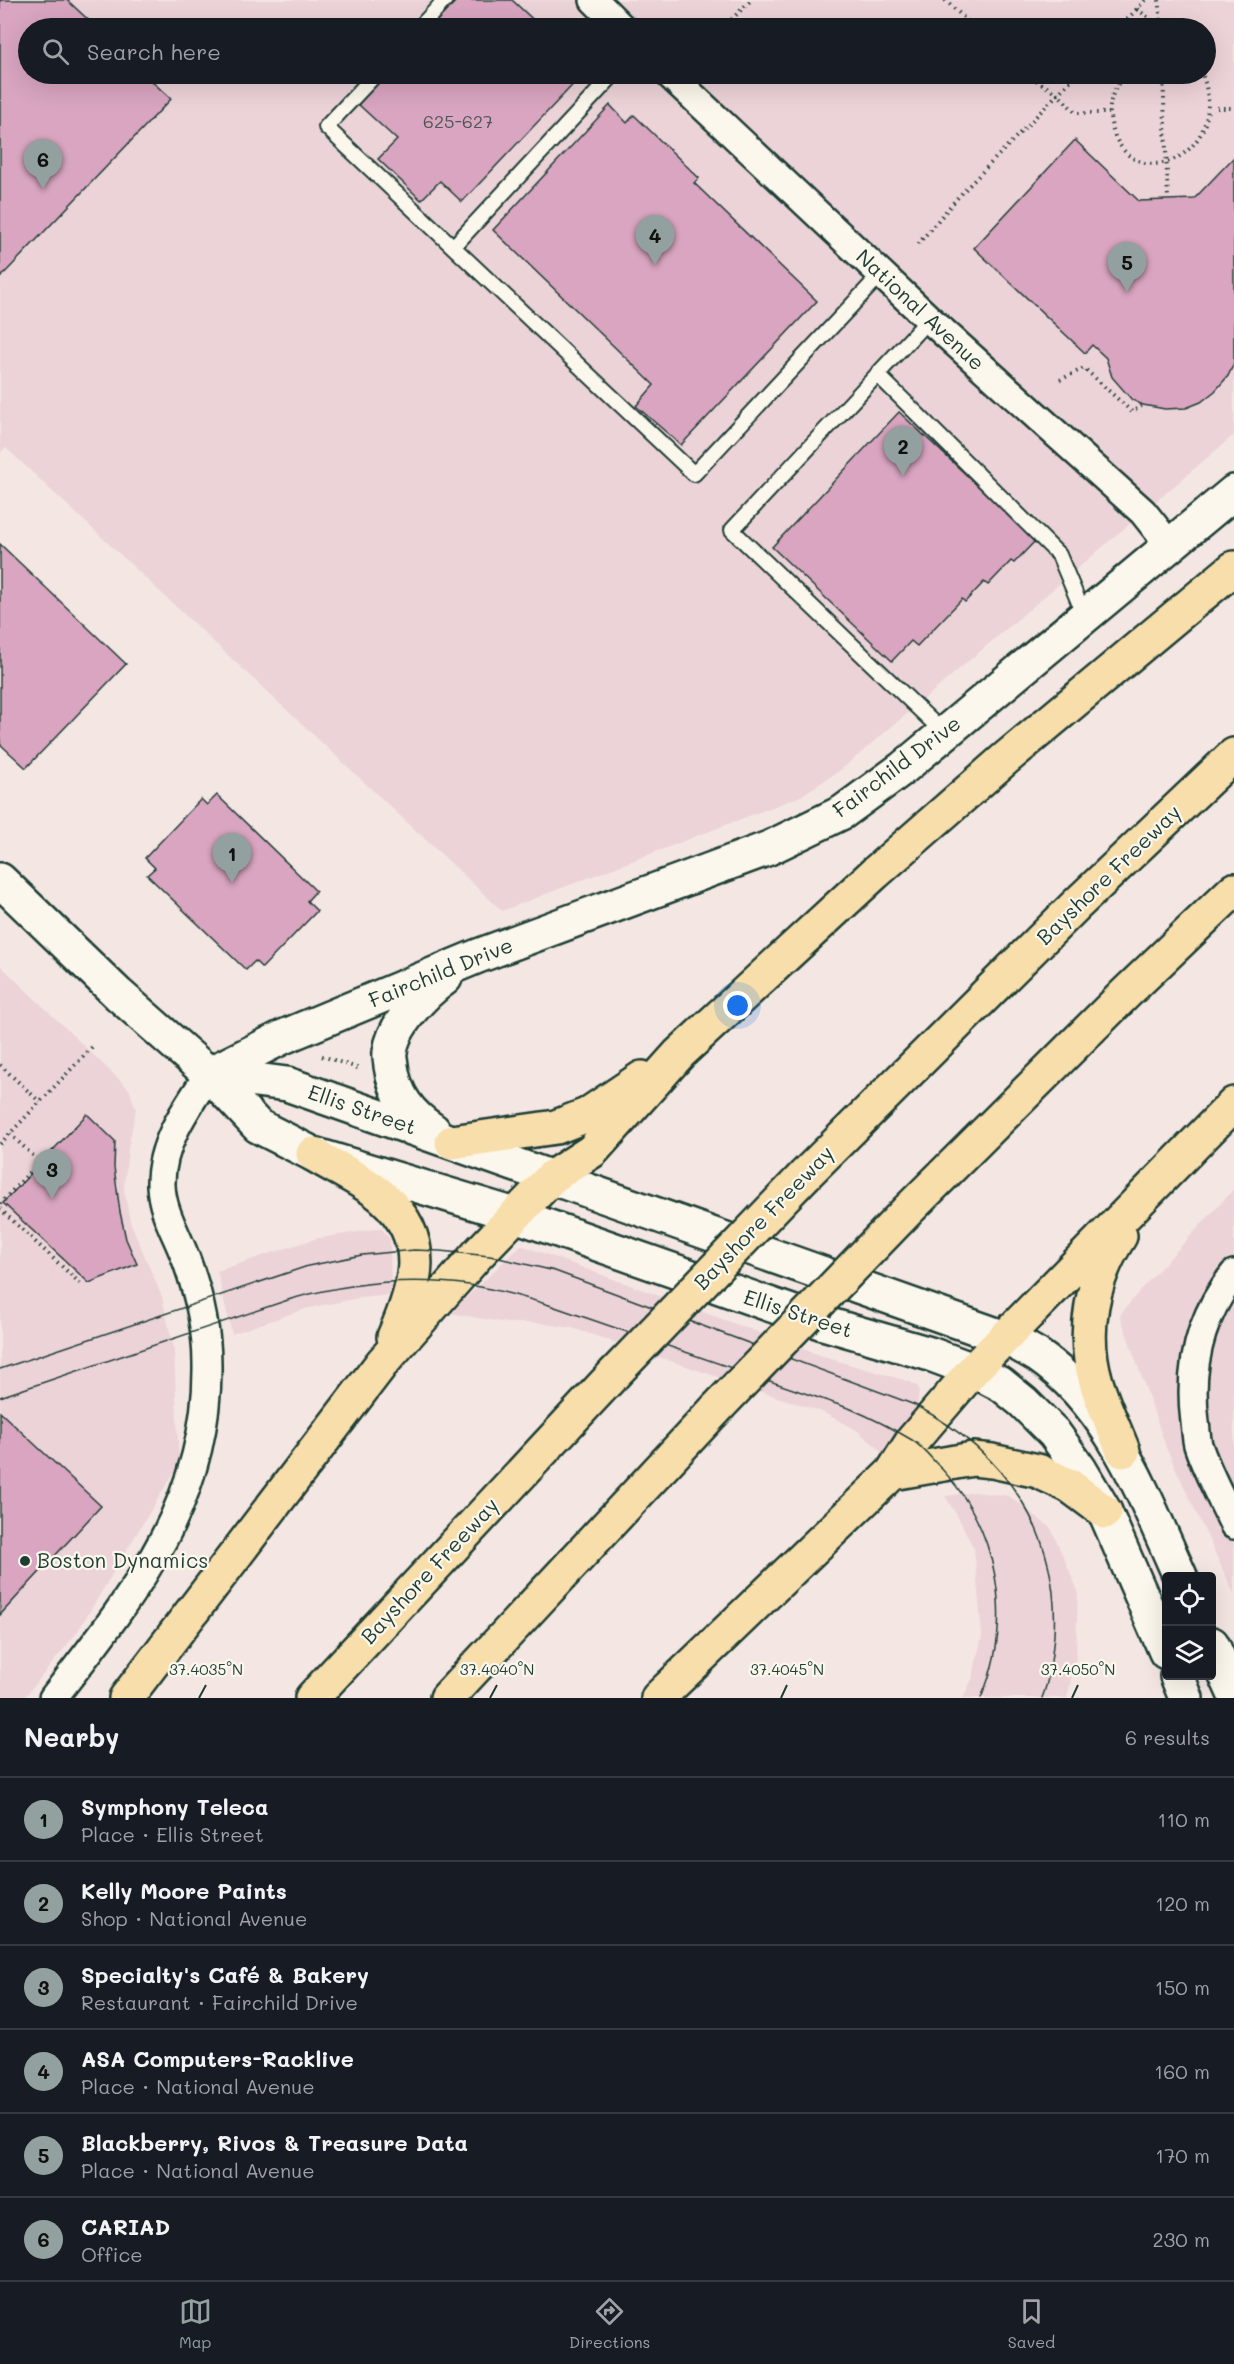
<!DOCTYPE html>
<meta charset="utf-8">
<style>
body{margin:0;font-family:Mali,sans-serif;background:#20242c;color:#f1f3f6}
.controls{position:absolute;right:18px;bottom:18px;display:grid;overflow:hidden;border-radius:6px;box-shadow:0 6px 24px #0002}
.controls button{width:54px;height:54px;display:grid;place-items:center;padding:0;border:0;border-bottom:2px solid #363941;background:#171b24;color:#f1f3f6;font:30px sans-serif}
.you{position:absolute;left:738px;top:1006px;width:21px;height:21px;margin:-15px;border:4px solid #fff;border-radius:50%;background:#1a73e8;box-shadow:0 0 0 9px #1a73e833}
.badge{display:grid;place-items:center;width:39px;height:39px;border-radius:50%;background:#92a19f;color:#111;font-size:20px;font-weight:700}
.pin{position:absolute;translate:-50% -50px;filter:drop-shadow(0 2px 3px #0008)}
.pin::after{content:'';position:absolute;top:32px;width:21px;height:18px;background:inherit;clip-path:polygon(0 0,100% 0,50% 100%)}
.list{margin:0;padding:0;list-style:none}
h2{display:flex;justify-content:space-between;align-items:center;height:78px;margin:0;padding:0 24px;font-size:26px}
h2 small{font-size:20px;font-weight:400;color:#9ea1a6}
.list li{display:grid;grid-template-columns:39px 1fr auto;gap:18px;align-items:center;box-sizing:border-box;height:84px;padding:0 24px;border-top:2px solid #363941}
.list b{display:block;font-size:22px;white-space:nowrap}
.list p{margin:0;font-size:20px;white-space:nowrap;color:#9ea1a6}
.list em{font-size:20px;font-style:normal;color:#9ea1a6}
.icon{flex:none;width:33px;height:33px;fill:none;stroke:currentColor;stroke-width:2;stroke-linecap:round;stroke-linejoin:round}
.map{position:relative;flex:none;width:1234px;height:1698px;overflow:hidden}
.search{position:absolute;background:#171b24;box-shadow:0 6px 24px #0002;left:18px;right:18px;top:18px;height:66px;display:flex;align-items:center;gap:15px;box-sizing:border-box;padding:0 21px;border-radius:33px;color:#9ea1a6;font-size:22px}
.sheet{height:582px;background:#171b24}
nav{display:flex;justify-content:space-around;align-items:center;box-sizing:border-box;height:84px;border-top:2px solid #363941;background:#171b24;font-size:16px;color:#9ea1a6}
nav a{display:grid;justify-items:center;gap:3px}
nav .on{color:#92a19f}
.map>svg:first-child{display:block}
.built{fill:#ecd3d8;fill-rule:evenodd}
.building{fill:#d9a5c0;stroke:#1f3d34;stroke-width:1.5}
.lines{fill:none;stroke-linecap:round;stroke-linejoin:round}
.lane-casing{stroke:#1f3d34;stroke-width:18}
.street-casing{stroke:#1f3d34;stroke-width:32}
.secondary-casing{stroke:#1f3d34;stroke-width:38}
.highway-casing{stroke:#1f3d34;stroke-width:38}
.path{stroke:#1f3d34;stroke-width:4;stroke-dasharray:1.5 4.5;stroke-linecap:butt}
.lane{stroke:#fbf7ec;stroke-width:14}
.street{stroke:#fbf7ec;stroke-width:27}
.secondary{stroke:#fbf7ec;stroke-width:33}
.highway{stroke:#f8deab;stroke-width:33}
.tram{stroke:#1f3d34;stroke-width:1.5}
.highway-bridge-casing{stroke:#1f3d34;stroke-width:38;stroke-linecap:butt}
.highway-bridge{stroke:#f8deab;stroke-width:33}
.ticks{fill:none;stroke:#1f3d34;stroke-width:2}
.poi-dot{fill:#1f3d34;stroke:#fbf7ec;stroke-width:2}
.labels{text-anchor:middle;stroke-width:4.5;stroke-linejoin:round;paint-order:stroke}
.number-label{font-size:18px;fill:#4e5757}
.street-label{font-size:21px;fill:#1f3d34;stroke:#fbf7ec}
.poi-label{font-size:21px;fill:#1f3d34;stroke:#fbf7ec;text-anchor:start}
.ticks-label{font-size:15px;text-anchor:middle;fill:#1f3d34;stroke:#fbf7ec;stroke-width:4.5;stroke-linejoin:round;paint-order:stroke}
</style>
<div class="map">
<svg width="1234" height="1698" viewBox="0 0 1234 1698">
<rect width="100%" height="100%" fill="#f4e7e3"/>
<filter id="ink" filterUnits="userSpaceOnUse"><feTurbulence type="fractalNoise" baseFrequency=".0167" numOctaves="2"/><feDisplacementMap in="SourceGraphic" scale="12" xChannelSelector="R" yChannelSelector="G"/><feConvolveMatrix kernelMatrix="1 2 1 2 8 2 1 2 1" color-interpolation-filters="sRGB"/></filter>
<g filter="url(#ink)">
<path class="built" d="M0,0H1234V435L842,769L801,796L502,911L6,448L0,453ZM28,28H1206V74H28Z
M0,965L129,1089L136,1109L128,1149L124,1188L130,1221L162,1297L174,1350L179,1464L76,1634L24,1698H0Z
M1234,1189V1594L1167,1450L1120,1315L1140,1290Z
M381,1228L390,1239L391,1295L359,1298L305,1309L232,1334L217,1271L314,1239Z
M521,1245L831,1359L911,1382L919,1388L918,1401L912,1419L883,1455L877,1447L855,1429L822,1412L572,1328L539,1323H506L450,1313Z
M975,1492L1009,1496L1051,1528L1078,1591L1076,1656L1067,1698H963L972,1679L982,1636L974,1549L959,1519L945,1496Z"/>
<path class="building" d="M0,0H67L97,28H28V74H144L171,99L0,278Z
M457,0H512L542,28H430Z
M387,74H583L462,202L440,181L421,200L378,159L397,140L358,104Z
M610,105L627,123L634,115L699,178L694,183L817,301L681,445L636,406L654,385L493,230Z
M1075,140L1139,201L1194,199L1234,157V363L1228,376L1215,391L1201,402L1186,408L1165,409L1143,405L1132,400L1112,377L1106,358L1092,345L1085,353L974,248Z
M899,412L1036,540L1014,563L1011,561L988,585L984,582L965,602L962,599L917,646L911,641L892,661L772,547Z
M0,544L126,664L26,768L0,744Z
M217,795L316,891L307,901L317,911L262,968L255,961L246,970L147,875L155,868L145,858L201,799L207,805Z
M87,1114L115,1141L114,1167L120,1212L126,1239L137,1264L89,1283L3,1203Z
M0,1412L101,1506L0,1615Z"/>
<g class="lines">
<g class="lane-casing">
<path id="lane" d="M419,28L445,0
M376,74L326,127L694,474L881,274
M453,247L614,74
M929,319L732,530L944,733
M877,374L1059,555L1085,617"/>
</g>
<g class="street-casing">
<path id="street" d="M594,0L622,28
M669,74L929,319L1143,512L1170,546
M1234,1274C1200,1317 1188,1367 1195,1422C1196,1429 1196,1437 1198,1445C1206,1470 1223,1501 1234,1525
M53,1698C133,1595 209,1502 207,1364C207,1329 199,1295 187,1262C178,1236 162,1213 161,1185C160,1144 187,1107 209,1074"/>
</g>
<g class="secondary-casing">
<path id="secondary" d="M0,880L118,994L209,1074L258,1126L313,1154L515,1215L823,1323L930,1354L973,1370L1002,1385L1023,1402L1054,1433L1079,1468L1105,1512L1166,1652
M209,1074L283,1037L478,956L769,848L843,812L903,768L1234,492
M209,1074L287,1084L1005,1338C1016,1343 1027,1349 1037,1355C1113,1407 1144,1497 1180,1576
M433,1130C409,1114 395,1095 391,1066C391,1062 389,1056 390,1052C393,1025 424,993 445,978
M1212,1644L1234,1693
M1177,1676L1186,1698"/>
</g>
<g class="highway-casing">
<path id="highway" d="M452,1142L556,1127L587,1115L642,1078
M313,1154C334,1167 367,1182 384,1198C431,1240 416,1287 394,1337
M805,1175L1076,905L1234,755
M908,1210L1126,993L1234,890
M1120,1236C1092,1278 1081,1332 1096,1382C1103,1405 1114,1428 1123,1451
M892,1473L973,1459L992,1461L1038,1471L1070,1486L1105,1512
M126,1698L382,1363L478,1254L552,1177L592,1151L679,1054L875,873L1005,759L1234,568
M312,1698L614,1374
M447,1698L716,1409
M658,1698L892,1473L913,1440L973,1370L1234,1104"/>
</g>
<path class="path" d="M945,0L975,28
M1145,0L1137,9L1161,27
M1159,0L1161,28
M723,28L751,0
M1119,28L1137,9
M1026,74L1058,94L1076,113H1109
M1126,74C1113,89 1107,102 1111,123C1128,202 1234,156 1202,74
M1163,74L1168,199
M1217,108H1234
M918,244L959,196L1077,74
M1060,380L1084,368L1132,412L1143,405
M322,1056L360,1069
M0,1065L40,1102
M10,1134L40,1162
M0,1144L95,1044
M0,1204L39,1162
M0,1209L83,1286"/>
<use href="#lane" class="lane"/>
<use href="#street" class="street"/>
<use href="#secondary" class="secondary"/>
<use href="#highway" class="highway"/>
<path class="tram" d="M0,1369L308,1266L362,1255L414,1250L440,1251L490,1256L555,1271L915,1405C1005,1453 1060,1531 1054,1635C1052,1656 1050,1678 1042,1698
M0,1397L291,1299C348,1283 410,1277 469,1285C496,1289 523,1297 549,1305L851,1409C872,1418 892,1428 912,1440C920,1445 928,1454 935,1462C997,1523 1016,1618 981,1698"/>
<g class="highway-bridge-casing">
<path id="highway-bridge" d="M614,1374L805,1175
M716,1409L908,1210"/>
</g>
<use href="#highway-bridge" class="highway-bridge"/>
</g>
</g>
<path class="ticks" d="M199,1698L206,1685M490,1698L497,1685M781,1698L787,1685M1072,1698L1078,1685"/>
<circle class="poi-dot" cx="25" cy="1561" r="6"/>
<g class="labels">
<g class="number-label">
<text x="458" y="128">625-627</text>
</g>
<g class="street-label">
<text transform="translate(920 310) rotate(43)" y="7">National Avenue</text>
<text transform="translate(897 767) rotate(-37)" y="7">Fairchild Drive</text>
<text transform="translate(1109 875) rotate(-44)" y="7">Bayshore Freeway</text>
<text transform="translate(441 973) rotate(-22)" y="7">Fairchild Drive</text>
<text transform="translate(362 1110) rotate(19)" y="7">Ellis Street</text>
<text transform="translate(764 1218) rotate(-46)" y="7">Bayshore Freeway</text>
<text transform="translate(798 1314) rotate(18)" y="7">Ellis Street</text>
<text transform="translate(430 1571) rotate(-47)" y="7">Bayshore Freeway</text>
</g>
<g class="poi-label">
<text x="37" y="1568">Boston Dynamics</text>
</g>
</g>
<g class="ticks-label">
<text x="206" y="1675">37.4035°N</text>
<text x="497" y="1675">37.4040°N</text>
<text x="787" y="1675">37.4045°N</text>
<text x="1078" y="1675">37.4050°N</text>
</g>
</svg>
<div class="controls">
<button><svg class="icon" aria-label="locate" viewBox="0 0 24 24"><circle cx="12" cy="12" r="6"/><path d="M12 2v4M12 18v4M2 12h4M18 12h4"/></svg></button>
<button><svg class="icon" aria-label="layers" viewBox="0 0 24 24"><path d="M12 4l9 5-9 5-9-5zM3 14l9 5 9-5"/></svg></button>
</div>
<div class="you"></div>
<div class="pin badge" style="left:232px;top:883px">1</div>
<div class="pin badge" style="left:903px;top:476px">2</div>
<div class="pin badge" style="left:52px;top:1199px">3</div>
<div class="pin badge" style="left:655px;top:265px">4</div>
<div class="pin badge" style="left:1127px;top:292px">5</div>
<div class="pin badge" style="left:43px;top:189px">6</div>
<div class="search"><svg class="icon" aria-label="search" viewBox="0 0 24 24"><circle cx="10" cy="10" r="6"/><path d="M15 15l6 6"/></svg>Search here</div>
</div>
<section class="sheet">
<h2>Nearby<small>6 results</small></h2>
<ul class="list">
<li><span class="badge">1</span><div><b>Symphony Teleca</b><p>Place · Ellis Street</p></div><em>110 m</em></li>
<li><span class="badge">2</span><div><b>Kelly Moore Paints</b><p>Shop · National Avenue</p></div><em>120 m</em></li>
<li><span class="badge">3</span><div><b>Specialty's Café &amp; Bakery</b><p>Restaurant · Fairchild Drive</p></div><em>150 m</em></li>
<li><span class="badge">4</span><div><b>ASA Computers-Racklive</b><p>Place · National Avenue</p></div><em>160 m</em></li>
<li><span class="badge">5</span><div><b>Blackberry, Rivos &amp; Treasure Data</b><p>Place · National Avenue</p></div><em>170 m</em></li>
<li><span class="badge">6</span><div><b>CARIAD</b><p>Office</p></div><em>230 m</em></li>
</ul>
</section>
<nav>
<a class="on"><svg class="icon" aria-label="map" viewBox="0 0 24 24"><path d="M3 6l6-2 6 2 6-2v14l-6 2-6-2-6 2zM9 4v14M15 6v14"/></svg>Map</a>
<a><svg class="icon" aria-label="directions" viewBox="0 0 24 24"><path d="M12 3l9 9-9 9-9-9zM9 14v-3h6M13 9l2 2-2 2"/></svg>Directions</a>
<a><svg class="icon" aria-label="saved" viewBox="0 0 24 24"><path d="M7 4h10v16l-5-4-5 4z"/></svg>Saved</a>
</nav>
